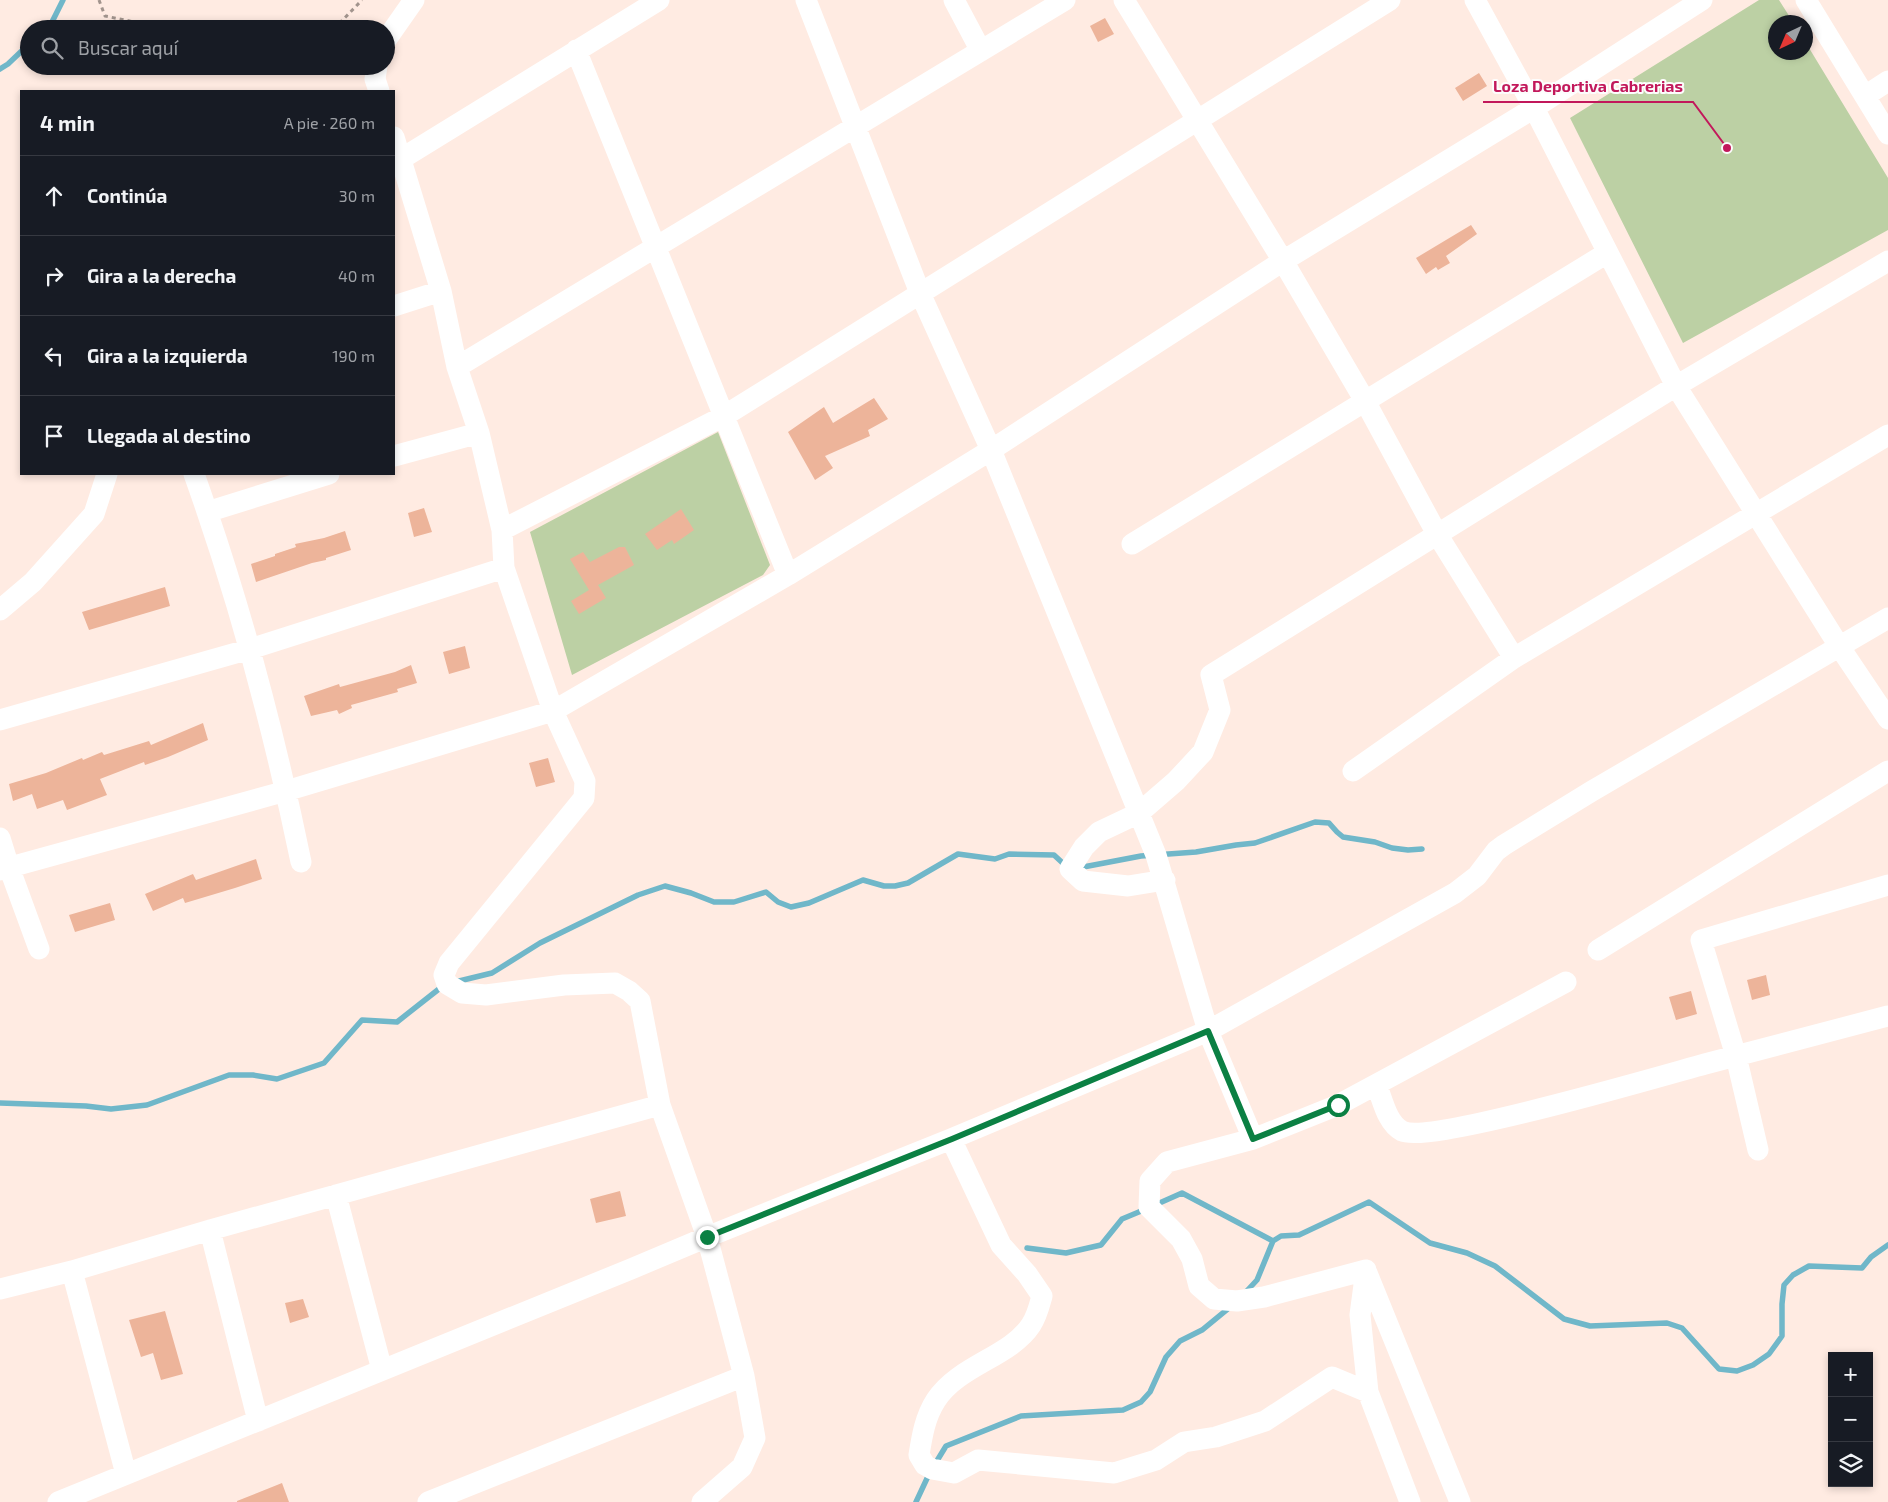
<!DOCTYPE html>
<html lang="es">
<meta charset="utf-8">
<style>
body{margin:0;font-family:"Exo 2",sans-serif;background:#242831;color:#f1f3f6}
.controls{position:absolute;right:15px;bottom:15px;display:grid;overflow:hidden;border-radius:0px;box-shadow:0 2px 8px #0003}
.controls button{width:45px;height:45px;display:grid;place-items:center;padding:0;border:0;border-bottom:1px solid #363941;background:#171b24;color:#f1f3f6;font:25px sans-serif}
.compass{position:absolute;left:1768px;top:15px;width:45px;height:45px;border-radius:50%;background:#171b24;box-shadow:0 2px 8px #0003;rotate:224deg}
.stop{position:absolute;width:15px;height:15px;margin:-11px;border:4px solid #0b8043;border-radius:50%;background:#fff}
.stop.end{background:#0b8043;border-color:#fff;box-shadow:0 1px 5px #0008}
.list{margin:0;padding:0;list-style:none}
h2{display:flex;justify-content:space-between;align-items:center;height:65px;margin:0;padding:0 20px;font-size:21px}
h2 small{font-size:16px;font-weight:400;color:#9ea1a6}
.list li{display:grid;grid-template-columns:32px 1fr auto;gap:15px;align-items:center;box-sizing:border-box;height:80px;padding:0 20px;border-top:1px solid #363941}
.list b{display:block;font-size:19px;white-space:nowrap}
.list em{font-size:16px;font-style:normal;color:#9ea1a6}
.icon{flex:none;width:28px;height:28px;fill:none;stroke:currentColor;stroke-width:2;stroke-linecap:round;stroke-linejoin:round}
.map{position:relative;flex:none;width:1888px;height:1502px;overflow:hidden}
.search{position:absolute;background:#171b24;box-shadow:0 2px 8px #0003;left:20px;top:20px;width:375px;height:55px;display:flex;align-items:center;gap:12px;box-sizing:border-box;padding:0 18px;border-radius:28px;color:#9ea1a6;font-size:19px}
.panel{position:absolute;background:#171b24;box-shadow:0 2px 8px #0003;left:20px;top:90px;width:375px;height:385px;border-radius:0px}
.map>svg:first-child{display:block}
.green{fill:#bcd0a4}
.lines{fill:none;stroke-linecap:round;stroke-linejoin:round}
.stream{stroke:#70b7c9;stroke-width:5.5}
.building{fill:#edb49a}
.path{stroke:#a2948d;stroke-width:3;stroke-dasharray:4 4;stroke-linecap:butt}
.street{stroke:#fff;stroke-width:21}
.route{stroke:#0b8043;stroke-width:6}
.leader{fill:none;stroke:#c2185b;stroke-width:2}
.callout-dot{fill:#c2185b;stroke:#fdfdfd;stroke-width:2}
.callout-label{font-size:16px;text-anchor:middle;font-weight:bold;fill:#c2185b;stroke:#fdfdfd;stroke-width:4;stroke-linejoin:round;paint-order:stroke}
</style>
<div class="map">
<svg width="1888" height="1502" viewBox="0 0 1888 1502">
<rect width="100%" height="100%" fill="#ffebe2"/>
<path class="green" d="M1759,0H1779L1793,22H1776V52H1806V43L1888,178V230L1683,343L1570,118Z
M718,432L770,565L763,575L572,675L530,532Z"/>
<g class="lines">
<path class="stream" d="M45,29L52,22L63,0
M0,69L8,64L29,44
M1078,868L1141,856L1196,852L1236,845L1255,843L1315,822L1329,823L1337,832L1343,837L1375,842L1392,848L1408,850L1422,849
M455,982L492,973L540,943L638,895L665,886L691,893L714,902H734L766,892L778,902L791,907L809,903L863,880L884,886H895L908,883L958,854L995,859L1009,854L1054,855L1067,867
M0,1103L86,1106L111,1109L147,1105L229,1075H253L277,1079L324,1063L362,1020L397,1022L444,985
M1155,1205L1182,1193L1273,1241
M1027,1248L1066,1253L1101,1245L1122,1219L1146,1209
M1244,1294L1257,1280L1273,1241L1281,1236L1299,1235L1369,1202L1430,1243L1467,1253L1495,1266L1564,1319L1590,1326L1667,1323L1682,1328L1719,1369L1737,1371L1753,1365L1769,1354L1782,1336V1304L1784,1285L1793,1275L1809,1266L1862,1268L1871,1257L1888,1245
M935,1464L946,1446L1021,1416L1123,1410L1141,1402L1150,1392L1166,1357L1180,1341L1202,1330L1230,1307
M916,1502L930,1472"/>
</g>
<path class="building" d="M1105,18L1114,34L1098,42L1090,26Z
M1479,73L1487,86L1463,101L1455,88Z
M1471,225L1477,234L1446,256L1450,263L1438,270L1436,267L1426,274L1416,258Z
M874,398L888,419L868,430L870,436L825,456L833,468L815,480L788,432L824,407L833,423Z
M424,508L432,532L414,537L408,513Z
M681,509L694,530L674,544L672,540L657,550L645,534Z
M345,531L351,550L326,558V560L312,563L256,582L251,564L275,556V554L296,547L295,544L324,538Z
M619,547H625L634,565L598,585L606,598L579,614L571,601L589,590L570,559L583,552L590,562Z
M165,587L170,606L89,630L82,612Z
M465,646L470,668L449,674L443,652Z
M411,665L417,683L397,689L398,692L351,705L352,708L339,714L337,710L311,716L304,696L339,684L340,687L395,672Z
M203,723L208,740L168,757L145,765L144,762L100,779L107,795L67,810L63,800L37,809L32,794L13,801L9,784L46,773L82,758L83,760L102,752L104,755L149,741L151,745Z
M548,758L555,782L536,787L529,763Z
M256,859L262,879L235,888L185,903L183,898L153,911L145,894L193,874L196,880Z
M110,903L115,920L75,932L69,915Z
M1766,975L1770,995L1752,1000L1747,980Z
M1691,991L1697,1014L1676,1020L1669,997Z
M620,1191L626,1216L596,1223L590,1199Z
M303,1299L309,1317L290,1323L285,1303Z
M165,1311L183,1374L161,1380L153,1353L141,1357L129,1320Z
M282,1483L289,1502H237V1501Z"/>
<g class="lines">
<path class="path" d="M99,0L105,16L169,29
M334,29L362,0"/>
<path class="street" d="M806,0L920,293L991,450L1156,855L1208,1031L1253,1139
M954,0L981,51
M1124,0L1283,261L1365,401L1437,534L1514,658
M1475,0L1534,108L1676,386L1839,646L1888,719
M1806,0L1888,134
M386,40L414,0
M576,50L788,575
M377,66L375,79L379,91
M1865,96L1888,81
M394,137L441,291L457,367L479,433L502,530L504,568L553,711L585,781L584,798L449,963L444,975L447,984L462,993L486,995L564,985L615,983L629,991L640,1001L660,1105L707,1237L744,1376L755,1438L742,1467L702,1502
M401,159L659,0
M394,306L441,291
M457,367L1065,0
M394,456L479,433
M194,474C239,600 274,731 301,862
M207,512L329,474
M502,530L724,416L1390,0
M1132,544L1607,253
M0,610L33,582L94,514L107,474
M0,720L250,649L504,568
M1353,771L1514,658L1888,435
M0,838L9,867L39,949
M0,870L286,791L553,711L788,575L991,450L1283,261L1534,108L1702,0
M1165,880L1128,886L1083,881L1070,869L1084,847L1099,832L1139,813L1176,781L1203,752L1220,710L1211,675L1676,386L1888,261
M1598,950L1888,771
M1377,1086C1383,1101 1387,1123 1402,1131C1430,1144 1661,1076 1705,1064C1766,1048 1827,1032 1888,1016
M951,1139L1001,1245L1027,1274L1042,1296C1039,1307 1037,1316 1031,1325C1010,1357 959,1365 936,1400C925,1417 922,1436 919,1455L925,1465L932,1469L954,1473L978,1460L1114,1473L1156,1460L1184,1442L1216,1437L1265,1421L1332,1377L1368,1392
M1758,1150L1736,1056L1701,940L1888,885
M336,1195L382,1370
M210,1230L258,1421
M72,1271L126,1474
M1367,1273L1460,1502
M0,1289L72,1271L210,1230L660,1105
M58,1502L631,1269L707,1237L951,1139L1208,1031L1455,893L1477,876L1496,851L1504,845L1592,791L1888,618
M428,1502L744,1376
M1410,1502L1368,1392L1360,1315L1366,1270L1264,1297L1237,1301L1214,1299L1199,1286L1192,1259L1181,1239L1149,1207L1150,1181L1167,1162L1253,1139L1338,1105L1566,982"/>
</g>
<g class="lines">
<path class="route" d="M707,1237L952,1139L1208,1031L1253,1139L1338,1105"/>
</g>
<path class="leader" d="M1727 148L1693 102H1483"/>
<circle class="callout-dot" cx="1727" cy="148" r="5"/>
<g class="callout-label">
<text x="1588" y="92">Loza Deportiva Cabrerias</text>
</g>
</svg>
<div class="controls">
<button>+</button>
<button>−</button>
<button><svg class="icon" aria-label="layers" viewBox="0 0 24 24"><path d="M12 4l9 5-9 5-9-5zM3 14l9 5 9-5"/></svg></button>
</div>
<svg class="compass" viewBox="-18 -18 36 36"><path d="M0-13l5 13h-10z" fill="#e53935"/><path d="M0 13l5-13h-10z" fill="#9ea1a6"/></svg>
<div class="stop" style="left:1338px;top:1105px"></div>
<div class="stop end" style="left:707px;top:1237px"></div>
<div class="search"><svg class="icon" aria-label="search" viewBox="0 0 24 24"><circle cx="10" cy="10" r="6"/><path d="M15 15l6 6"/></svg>Buscar aquí</div>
<section class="panel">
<h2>4 min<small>A pie · 260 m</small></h2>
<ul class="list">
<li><svg class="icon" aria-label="ahead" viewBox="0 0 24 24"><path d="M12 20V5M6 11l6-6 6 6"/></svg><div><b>Continúa</b></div><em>30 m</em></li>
<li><svg class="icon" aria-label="right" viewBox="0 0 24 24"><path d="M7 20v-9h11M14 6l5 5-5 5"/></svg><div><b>Gira a la derecha</b></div><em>40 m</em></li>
<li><svg class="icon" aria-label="left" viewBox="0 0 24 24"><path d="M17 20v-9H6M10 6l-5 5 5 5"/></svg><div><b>Gira a la izquierda</b></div><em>190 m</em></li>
<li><svg class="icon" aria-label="arrive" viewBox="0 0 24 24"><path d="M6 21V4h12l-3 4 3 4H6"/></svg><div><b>Llegada al destino</b></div></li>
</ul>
</section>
</div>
